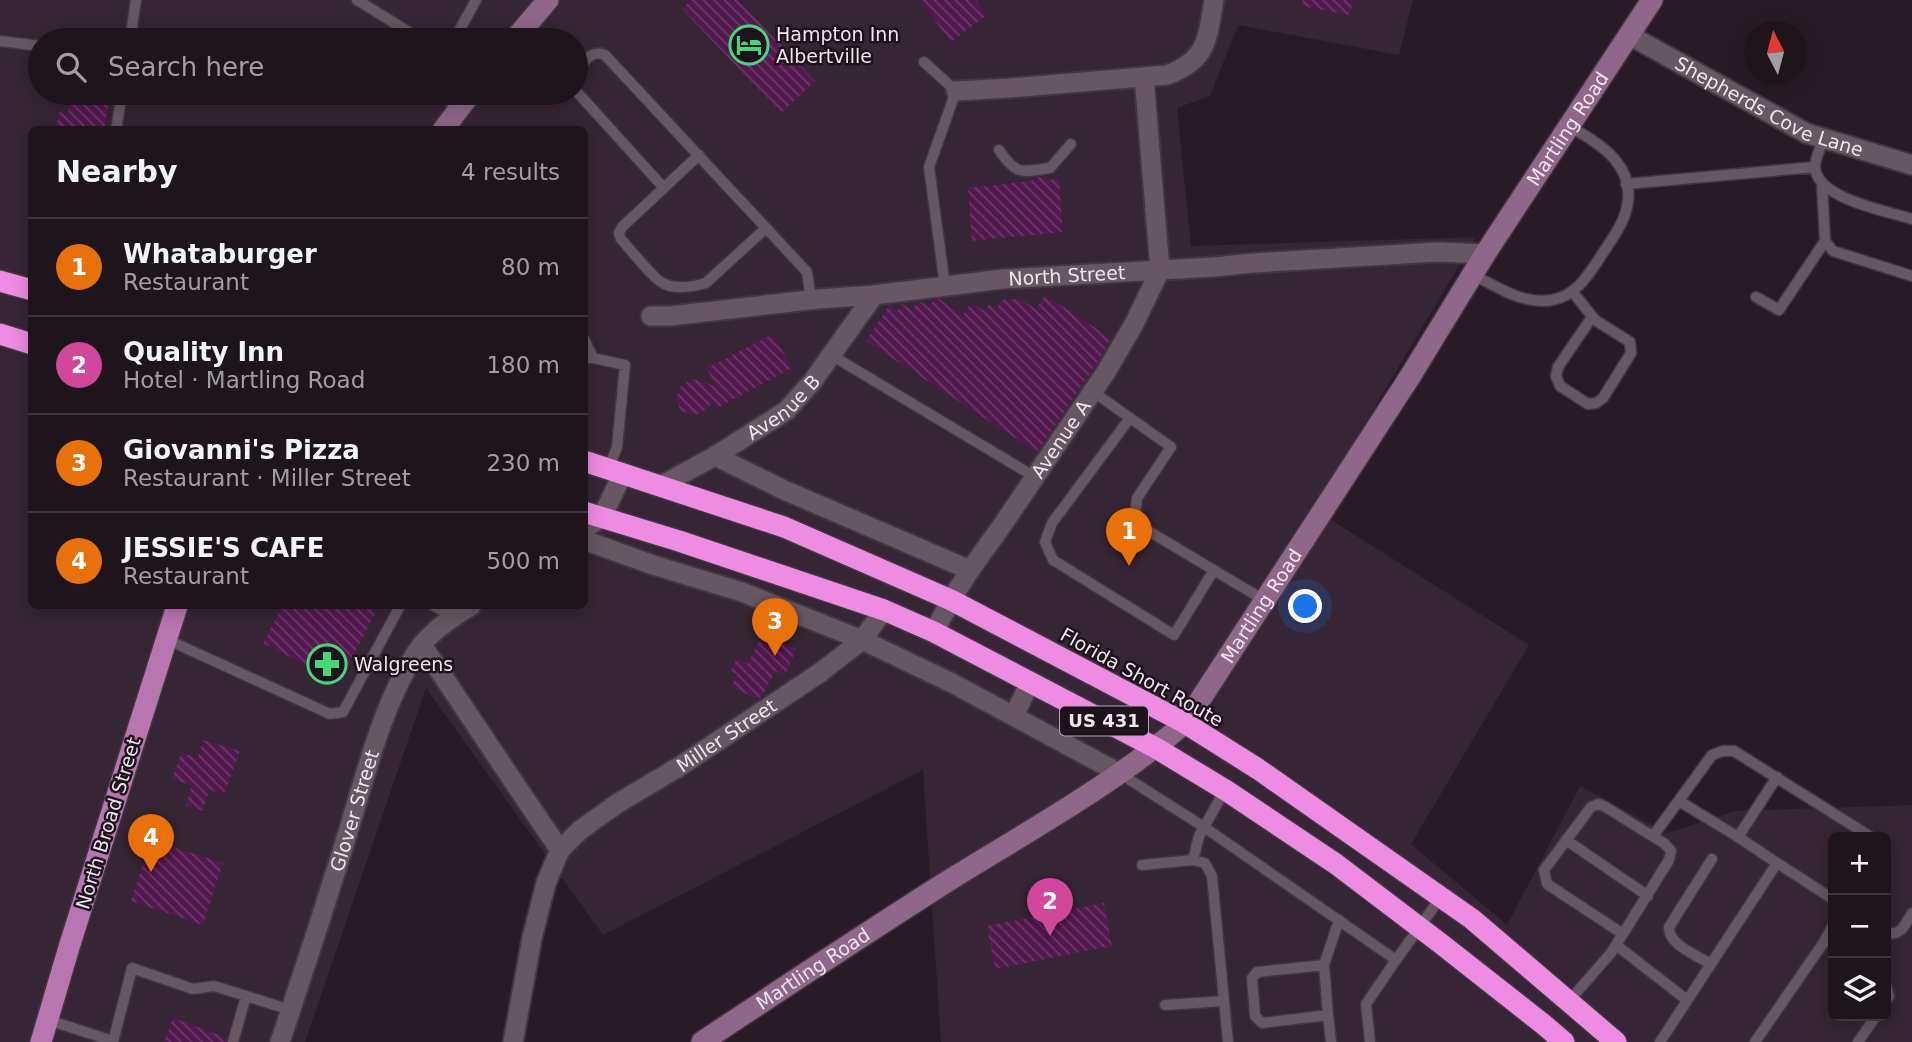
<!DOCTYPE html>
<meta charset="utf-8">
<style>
body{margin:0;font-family:"DejaVu Sans",sans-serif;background:#2b2129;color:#f1f3f6}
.controls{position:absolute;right:21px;bottom:21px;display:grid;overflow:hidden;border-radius:10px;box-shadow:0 4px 18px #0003}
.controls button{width:63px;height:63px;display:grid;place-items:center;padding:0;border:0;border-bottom:2px solid #3c333b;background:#1e141c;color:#f1f3f6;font:35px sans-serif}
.compass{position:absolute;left:1744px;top:21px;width:63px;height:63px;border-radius:50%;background:#1e141c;box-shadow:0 4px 18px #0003;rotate:354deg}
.you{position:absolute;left:1306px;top:607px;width:24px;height:24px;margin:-18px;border:5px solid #fff;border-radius:50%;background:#1a73e8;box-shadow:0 0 0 10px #1a73e833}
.badge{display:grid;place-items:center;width:46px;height:46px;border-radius:50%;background:#0b8043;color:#fff;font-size:23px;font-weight:700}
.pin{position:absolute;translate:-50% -58px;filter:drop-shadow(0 2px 4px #0008)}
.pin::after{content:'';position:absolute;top:37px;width:24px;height:21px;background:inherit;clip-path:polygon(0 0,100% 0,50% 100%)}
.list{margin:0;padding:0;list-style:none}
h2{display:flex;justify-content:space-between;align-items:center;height:91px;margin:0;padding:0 28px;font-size:30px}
h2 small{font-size:23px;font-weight:400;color:#a19ea3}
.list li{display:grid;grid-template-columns:46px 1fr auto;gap:21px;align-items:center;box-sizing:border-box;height:98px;padding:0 28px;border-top:2px solid #3c333b}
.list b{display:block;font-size:26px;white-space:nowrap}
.list p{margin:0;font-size:23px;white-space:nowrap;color:#a19ea3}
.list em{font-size:23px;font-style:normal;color:#a19ea3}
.icon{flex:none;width:38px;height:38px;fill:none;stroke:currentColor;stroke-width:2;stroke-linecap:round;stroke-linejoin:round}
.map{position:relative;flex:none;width:1912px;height:1042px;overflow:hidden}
.search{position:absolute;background:#1e141c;box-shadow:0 4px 18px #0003;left:28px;top:28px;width:560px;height:77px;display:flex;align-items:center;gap:18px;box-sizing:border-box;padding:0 24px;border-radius:38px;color:#a19ea3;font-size:26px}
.panel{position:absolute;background:#1e141c;box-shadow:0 4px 18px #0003;left:28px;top:126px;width:560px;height:483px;border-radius:10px}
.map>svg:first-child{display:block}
.built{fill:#362534;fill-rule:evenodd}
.building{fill:url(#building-back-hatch)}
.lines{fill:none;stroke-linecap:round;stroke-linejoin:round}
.lane-casing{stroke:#413740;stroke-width:13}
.street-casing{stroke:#413740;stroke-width:23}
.secondary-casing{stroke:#413740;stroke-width:24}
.primary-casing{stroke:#413740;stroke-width:24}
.highway-casing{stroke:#413740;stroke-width:24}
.lane{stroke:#665763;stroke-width:10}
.street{stroke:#665763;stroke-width:19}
.secondary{stroke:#8f6789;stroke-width:21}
.primary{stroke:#b876b0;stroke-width:21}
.highway{stroke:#ee8be3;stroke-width:21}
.labels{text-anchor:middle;stroke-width:5;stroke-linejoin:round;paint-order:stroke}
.shield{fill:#1e121d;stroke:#b0a6af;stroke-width:2}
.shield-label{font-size:18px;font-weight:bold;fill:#eee5ed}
.poi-label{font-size:19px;fill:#eee5ed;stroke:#1e121d;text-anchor:start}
.street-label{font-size:19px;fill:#eee5ed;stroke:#1e121d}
</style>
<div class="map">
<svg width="1912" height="1042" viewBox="0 0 1912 1042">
<defs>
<pattern id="building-back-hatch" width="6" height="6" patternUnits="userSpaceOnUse" patternTransform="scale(1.75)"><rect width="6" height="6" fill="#53184e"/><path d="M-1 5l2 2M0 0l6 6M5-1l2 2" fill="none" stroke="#6c3968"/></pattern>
</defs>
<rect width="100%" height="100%" fill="#281b26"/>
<path class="built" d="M0,0H1413L1399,55L1238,25L1210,96L1177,108L1191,246L1476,237L1314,509L1529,645L1411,844L1507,925L1580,786L1667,833L1736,811L1912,805V1042H941L923,770L603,935L426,688L305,1042H0ZM40,40H576V93H40ZM32,130H584V606H32ZM1833,837H1886V1016H1833Z"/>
<path class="building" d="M691,0H738L815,81L781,113L682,9Z
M920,0H976L987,15L951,42Z
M1303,0H1353L1350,15L1302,6Z
M71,93H110L104,130H56L59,112L68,114Z
M1047,176L1048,180L1059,179L1063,232L972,241L968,188L1032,181V178Z
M1045,295L1111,338L1097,363L1037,452L866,341L889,306L897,311L902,304L912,310L918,302H921L929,307L934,300L939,299L963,315L971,303L985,311L989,304L996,309L1002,300L1020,299L1036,309Z
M773,334L792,368L717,408L713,402L703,412L695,415L681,411L676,399L681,386L692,379L715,386L707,368Z
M283,606H379L339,682L263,643Z
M760,639L770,644L772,639L796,649L785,675L775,671L762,696L758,699L731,687L737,674L731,671L737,658L748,664Z
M203,740L240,751L224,794L209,790L203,811L186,806L192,785L172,780L181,753L198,758Z
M151,840L223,863L203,925L131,901Z
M1104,903L1112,946L995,969L987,926Z
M173,1018L227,1038L226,1042H164Z"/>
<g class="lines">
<g class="lane-casing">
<path id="lane" d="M357,0L422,40
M331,36L339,40
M130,40L136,0
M451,40L459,31L476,0
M0,41L40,46
M924,62L956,91L929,167L945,286
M576,70C585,61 592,49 605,55L807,272L811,299
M576,91L664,188
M434,93L460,107
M116,130L122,93
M1823,138C1821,147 1816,157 1815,165C1813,198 1887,211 1912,219
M999,150C1017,176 1021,172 1050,168L1071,144
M699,155L622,227L619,233L621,239C631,250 650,275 661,282C673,290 692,287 706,283L766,228
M1626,184L1815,167
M1822,184L1825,241L1833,251L1912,276
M1472,274C1497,287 1523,305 1552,300C1575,296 1587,277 1599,259C1609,243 1623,226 1627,207C1636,166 1600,143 1570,127
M1572,291L1595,320L1630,342L1631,353L1603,398L1596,403L1588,404L1560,386L1556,376L1558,367L1592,317
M1756,297L1779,310L1825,241
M584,339L593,358
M831,355L1035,477
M584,358H593L625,365L617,447L609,468
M1092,391L1171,447L1137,498L1135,517L1145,529L1264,600
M1130,418L1052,523L1045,542L1053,560L1174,635L1214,570
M434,606L453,617
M166,639L330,714L343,712L400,606
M1119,773L1204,827L1396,960L1441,897
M1777,777L1738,837L1777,863
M1679,801L1738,837
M1653,836L1712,755L1723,751H1734L1871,837
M1566,840L1648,896
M1193,860L1199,836L1225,790
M1142,865L1193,860L1205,863L1212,876L1228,1042
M1886,934C1903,934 1904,926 1912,913
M1616,945L1687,1000
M1710,964C1697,955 1668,945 1669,927L1712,859
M1324,965L1328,1015L1262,1023L1255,1016L1252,978L1257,972L1324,965L1339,920
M1886,986L1889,996L1886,1001
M1569,1001L1611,953L1669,860L1671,851L1665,844L1604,806L1598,804L1591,807L1544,870L1547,884L1623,934
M1165,1005L1224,1001
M1328,1015L1331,1042
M48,1020L113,1041
M113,1042L132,968L193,989L214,986L291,1010
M233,1042L246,996
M1370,1042L1366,1004L1396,960
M1660,1042L1777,863L1833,899
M1755,1042L1824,942L1833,925
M1858,1042L1876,1016"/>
</g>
<g class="street-casing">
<g id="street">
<path id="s1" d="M1629,35L1806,133L1912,165"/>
<path d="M956,91L1010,88L1167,75C1208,60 1207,39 1214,0"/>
<path id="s2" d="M651,316H670L818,299L874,295L1003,279L1214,267L1253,263L1438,252L1485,254"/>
<path d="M715,456L784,490L970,570"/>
<path id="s3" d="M660,486L715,456L786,411L812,382L874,295"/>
<path d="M584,529L602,517L623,473"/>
<path d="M584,540L653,565L742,592L862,640L952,683L1119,773"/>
<path id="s4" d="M934,632L951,600L970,570L1001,527L1106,372L1134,324L1160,270L1144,77"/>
<path d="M422,645C468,713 513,782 560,850"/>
<path d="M1014,716L1030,682"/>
<path id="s5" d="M280,1042C304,971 327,900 349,829C366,772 386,693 421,646C434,629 453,617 471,606"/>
<path id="s6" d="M513,1042L532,938L546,883L560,850L579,831L618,803L682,765L821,672L862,640L884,610"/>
</g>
</g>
<g class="secondary-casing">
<g id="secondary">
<path d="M514,40L548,0"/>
<path d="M443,130L471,93"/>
<path id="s7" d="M702,1042C786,986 870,930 956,876C1034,828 1115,783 1185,723L1411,375L1485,254L1652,0"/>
</g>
</g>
<g class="primary-casing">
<path id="primary" d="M41,1042L70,944L177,606"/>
</g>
<g class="highway-casing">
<path id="highway" d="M0,281L32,290
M0,334L32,344
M584,461L784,527L951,600L1185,723L1258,769L1472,919L1616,1042
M584,512L679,541L884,610L934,632L1156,748L1227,791L1336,864L1440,943L1543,1024L1564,1042"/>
</g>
<use href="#lane" class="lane"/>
<use href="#street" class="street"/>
<use href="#secondary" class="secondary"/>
<use href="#primary" class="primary"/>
<use href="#highway" class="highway"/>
</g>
<defs>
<g id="hotel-ring" transform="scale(2.0125)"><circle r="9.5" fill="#1e121d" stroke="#46d77a" stroke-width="1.5"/><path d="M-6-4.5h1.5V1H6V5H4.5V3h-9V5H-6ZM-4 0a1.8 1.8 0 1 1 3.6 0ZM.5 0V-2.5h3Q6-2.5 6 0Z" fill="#46d77a"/></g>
<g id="pharmacy-ring" transform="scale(2.0125)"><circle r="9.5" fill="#1e121d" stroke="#46d77a" stroke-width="1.5"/><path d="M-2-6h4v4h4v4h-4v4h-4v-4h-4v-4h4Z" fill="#46d77a"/></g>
</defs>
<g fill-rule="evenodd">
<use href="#hotel-ring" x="749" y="45"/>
<use href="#pharmacy-ring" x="327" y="664"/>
</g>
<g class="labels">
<rect class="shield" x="1060" y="706.5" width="88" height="29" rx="5"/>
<g class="shield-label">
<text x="1104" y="727">US 431</text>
</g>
<g class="poi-label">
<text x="776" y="41">Hampton Inn<tspan x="776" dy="22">Albertville</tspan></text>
<text x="354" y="671">Walgreens</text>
</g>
<g class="street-label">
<text dy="7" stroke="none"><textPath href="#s1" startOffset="158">Shepherds Cove Lane</textPath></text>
<text dy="7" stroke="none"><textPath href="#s7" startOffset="1286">Martling Road</textPath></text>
<text dy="7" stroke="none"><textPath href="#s2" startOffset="418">North Street</textPath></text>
<text dy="7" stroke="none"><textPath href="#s3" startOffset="147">Avenue B</textPath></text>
<text dy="7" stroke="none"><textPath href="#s4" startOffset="231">Avenue A</textPath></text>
<text dy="7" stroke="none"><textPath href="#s7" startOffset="719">Martling Road</textPath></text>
<text transform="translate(1142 677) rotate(29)" y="7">Florida Short Route</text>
<text dy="7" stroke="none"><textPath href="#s6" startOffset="401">Miller Street</textPath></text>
<text dy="7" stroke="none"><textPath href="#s5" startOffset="243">Glover Street</textPath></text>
<text transform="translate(108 823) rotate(-73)" y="7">North Broad Street</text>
<text dy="7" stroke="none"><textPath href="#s7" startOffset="133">Martling Road</textPath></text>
</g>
</g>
</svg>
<div class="controls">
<button>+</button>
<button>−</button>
<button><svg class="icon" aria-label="layers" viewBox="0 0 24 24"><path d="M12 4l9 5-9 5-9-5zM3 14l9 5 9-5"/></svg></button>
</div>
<svg class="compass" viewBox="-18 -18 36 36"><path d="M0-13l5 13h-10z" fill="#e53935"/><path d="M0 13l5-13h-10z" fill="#a19ea3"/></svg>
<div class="you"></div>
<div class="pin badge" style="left:1129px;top:566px;background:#e8710a">1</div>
<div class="pin badge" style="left:1050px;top:936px;background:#d1479c">2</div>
<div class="pin badge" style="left:775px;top:656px;background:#e8710a">3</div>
<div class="pin badge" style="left:151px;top:872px;background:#e8710a">4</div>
<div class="search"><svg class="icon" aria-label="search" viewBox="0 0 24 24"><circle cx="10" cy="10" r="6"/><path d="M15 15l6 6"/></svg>Search here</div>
<section class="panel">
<h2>Nearby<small>4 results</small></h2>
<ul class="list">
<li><span class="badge" style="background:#e8710a">1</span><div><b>Whataburger</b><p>Restaurant</p></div><em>80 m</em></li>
<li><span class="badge" style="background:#d1479c">2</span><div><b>Quality Inn</b><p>Hotel · Martling Road</p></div><em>180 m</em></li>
<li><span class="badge" style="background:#e8710a">3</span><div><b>Giovanni's Pizza</b><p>Restaurant · Miller Street</p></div><em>230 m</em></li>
<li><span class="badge" style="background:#e8710a">4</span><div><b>JESSIE'S CAFE</b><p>Restaurant</p></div><em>500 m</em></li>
</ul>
</section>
</div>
